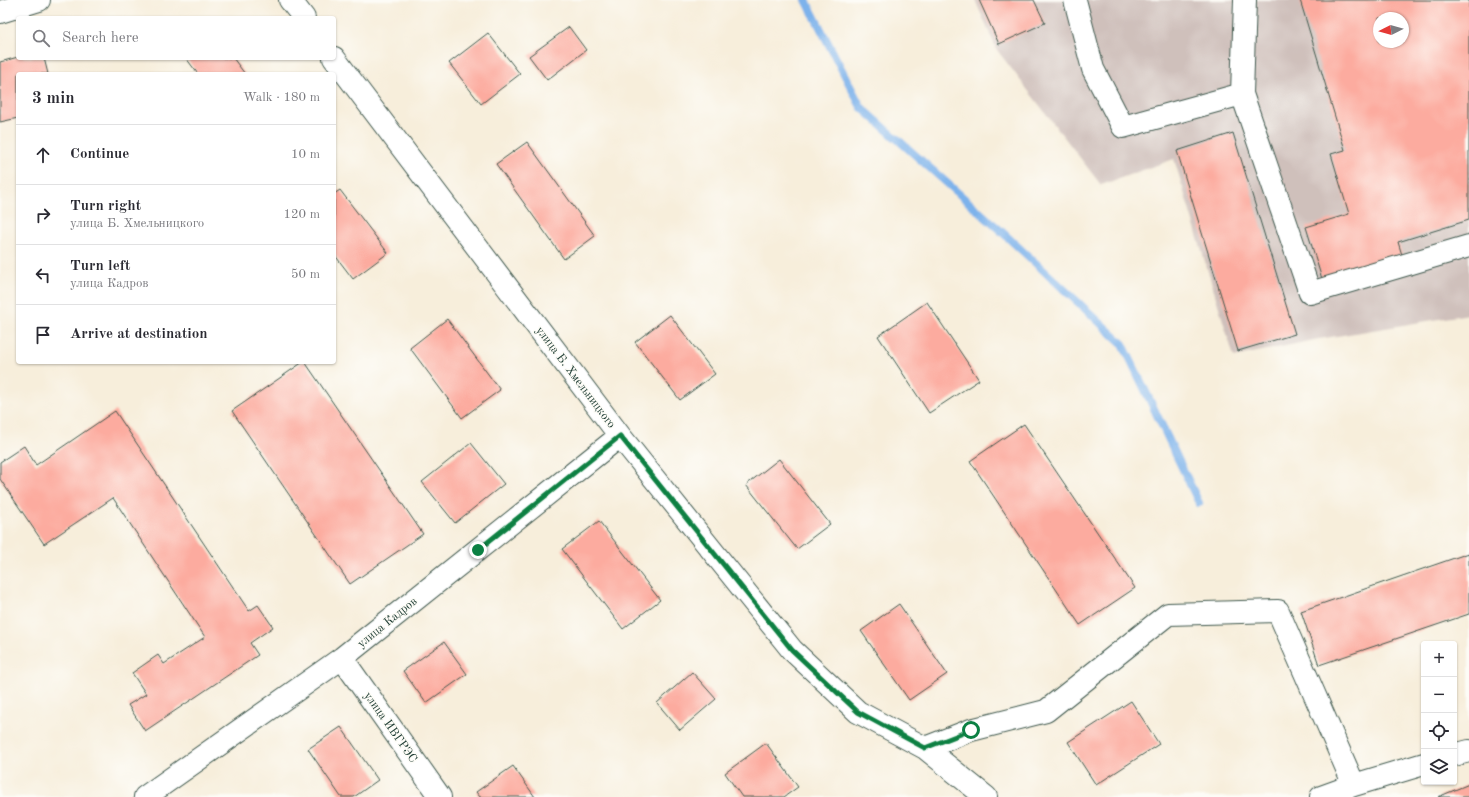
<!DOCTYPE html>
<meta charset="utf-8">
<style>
body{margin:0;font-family:"Old Standard TT",serif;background:#f7f7f7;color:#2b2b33}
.controls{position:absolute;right:12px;bottom:12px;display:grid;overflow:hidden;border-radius:4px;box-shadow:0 1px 3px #0004}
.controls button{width:36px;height:36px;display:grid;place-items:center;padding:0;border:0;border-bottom:1px solid #e1e1e2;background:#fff;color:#2b2b33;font:20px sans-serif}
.compass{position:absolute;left:1373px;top:12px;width:36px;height:36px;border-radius:50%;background:#fff;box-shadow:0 1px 3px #0004;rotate:264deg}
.stop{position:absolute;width:12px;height:12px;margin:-9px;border:3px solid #0b8043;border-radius:50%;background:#fff}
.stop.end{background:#0b8043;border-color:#fff;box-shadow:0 1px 4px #0008}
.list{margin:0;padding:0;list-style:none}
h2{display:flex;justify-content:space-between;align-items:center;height:52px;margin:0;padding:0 16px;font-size:17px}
h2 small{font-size:13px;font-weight:400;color:#7c7c81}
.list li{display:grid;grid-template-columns:26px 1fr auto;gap:12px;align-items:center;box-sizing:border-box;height:60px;padding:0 16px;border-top:1px solid #e1e1e2}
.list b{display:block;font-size:15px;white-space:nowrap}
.list p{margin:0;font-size:13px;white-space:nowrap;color:#7c7c81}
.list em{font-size:13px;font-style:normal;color:#7c7c81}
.icon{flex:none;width:22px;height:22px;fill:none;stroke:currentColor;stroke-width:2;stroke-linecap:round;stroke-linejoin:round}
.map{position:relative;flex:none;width:1469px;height:797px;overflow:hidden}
.search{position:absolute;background:#fff;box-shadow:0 1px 3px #0004;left:16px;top:16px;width:320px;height:44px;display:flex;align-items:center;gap:10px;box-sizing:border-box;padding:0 14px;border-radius:4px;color:#7c7c81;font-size:15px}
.panel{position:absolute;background:#fff;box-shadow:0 1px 3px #0004;left:16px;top:72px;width:320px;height:292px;border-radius:4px}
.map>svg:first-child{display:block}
.industrial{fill:#cfc0bb;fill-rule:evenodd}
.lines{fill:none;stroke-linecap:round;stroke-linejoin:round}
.stream{stroke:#7db2eb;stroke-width:8}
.building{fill:#fcab9f;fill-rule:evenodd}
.minor-casing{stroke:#3f584d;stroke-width:24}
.minor{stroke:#fff;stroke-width:22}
.route{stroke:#0b8043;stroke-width:5}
.labels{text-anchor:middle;stroke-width:3;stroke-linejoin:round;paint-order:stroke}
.street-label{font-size:12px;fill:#1f3d34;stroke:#fdfcf7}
</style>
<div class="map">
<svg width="1469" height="797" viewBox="0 0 1469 797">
<rect width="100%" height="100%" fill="#fdfcf7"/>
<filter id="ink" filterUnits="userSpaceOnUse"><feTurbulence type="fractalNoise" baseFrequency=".025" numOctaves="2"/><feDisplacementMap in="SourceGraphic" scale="8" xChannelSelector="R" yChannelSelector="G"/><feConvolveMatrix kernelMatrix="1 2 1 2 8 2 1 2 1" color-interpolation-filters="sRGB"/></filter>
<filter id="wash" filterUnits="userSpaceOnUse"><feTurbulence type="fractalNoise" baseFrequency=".012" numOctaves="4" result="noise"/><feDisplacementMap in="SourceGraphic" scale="16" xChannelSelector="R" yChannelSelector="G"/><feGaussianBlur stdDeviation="0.9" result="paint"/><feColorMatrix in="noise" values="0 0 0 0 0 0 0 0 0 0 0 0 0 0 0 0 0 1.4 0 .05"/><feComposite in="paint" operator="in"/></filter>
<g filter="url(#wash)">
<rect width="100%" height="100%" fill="#f7eedb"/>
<path class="industrial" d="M975,0H1469V314L1319,339L1234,357L1174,159L1101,185L997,50ZM1379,18H1403V42H1379Z"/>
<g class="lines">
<path class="stream" d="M806,0L861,107L1001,231L1123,344L1199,503"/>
</g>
<g id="blocks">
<path class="building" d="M979,0H1034L1045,23L999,44Z
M1300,0H1469V220L1398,242L1402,255L1322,279L1306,227L1349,214L1331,154L1345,150ZM1379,18H1403V42H1379Z
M569,27L586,50L547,80L529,56Z
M488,33L520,74L481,104L449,63Z
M18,57L44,58L48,74H18V118L0,122V62Z
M186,58H233L245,74H198Z
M1233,133L1295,334L1238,351L1177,151Z
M527,142L595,236L564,259L496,164Z
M340,190L388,253L353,279L334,254V194Z
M927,302L979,380L929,413L878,336Z
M670,315L715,374L680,400L635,342Z
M447,319L500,390L462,418L410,348Z
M303,362H305L423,534L350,584L232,411Z
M115,411L249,611L258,605L273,627L250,643L258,655L145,731L128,705L146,694L132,673L158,655L164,664L205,637L113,498L44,544L0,479V462L24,446L36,465Z
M1024,424L1135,588L1080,625L970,461Z
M471,443L504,484L455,523L422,482Z
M779,459L830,524L797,549L746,485Z
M599,521L660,600L623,629L562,549Z
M1469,553V614L1319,665L1301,611Z
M899,604L947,674L909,700L861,631Z
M444,642L467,674L426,703L403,671Z
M692,672L716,699L680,730L657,703Z
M1131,701L1159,744L1096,785L1068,742Z
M341,727L378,780L354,797H341L308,749Z
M766,743L798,787L784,797H742L725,773Z
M513,766L535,797H480L476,792Z
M1469,784V797H1438Z"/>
</g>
</g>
<g filter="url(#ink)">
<use href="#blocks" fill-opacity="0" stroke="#3f584d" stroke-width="1"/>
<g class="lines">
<g class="minor-casing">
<path id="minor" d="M290,0L304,18
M1075,0L1093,69L1123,127L1242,94L1310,293L1469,246
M0,12L39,0
M334,58L620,436L792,650L858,712L925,748L986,797
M1242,94L1245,0
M342,658L440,797
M925,748L971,730L1046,711L1168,614L1278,611L1354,785
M1454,755L1469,751
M145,797L342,658L620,436
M1321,797L1354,785L1424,764"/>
</g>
<use href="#minor" class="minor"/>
</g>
</g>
<g class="lines" filter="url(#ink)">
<path class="route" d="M478,550L620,436L792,650L858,712L925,748L971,730"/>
</g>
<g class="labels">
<g class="street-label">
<text transform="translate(576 377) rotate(53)" y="4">улица Б. Хмельницкого</text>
<text transform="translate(387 622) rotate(-39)" y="4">улица Кадров</text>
<text transform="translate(391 727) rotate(55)" y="4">улица ИВГРЭС</text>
</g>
</g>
</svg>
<div class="controls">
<button>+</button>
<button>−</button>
<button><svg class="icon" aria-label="locate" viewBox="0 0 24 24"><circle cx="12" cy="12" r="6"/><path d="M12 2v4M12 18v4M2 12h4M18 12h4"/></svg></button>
<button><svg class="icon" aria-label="layers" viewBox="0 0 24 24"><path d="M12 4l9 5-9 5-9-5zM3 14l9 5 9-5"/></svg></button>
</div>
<svg class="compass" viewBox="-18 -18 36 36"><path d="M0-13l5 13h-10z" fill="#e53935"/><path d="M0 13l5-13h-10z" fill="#7c7c81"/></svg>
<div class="stop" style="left:971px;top:730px"></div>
<div class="stop end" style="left:478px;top:550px"></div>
<div class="search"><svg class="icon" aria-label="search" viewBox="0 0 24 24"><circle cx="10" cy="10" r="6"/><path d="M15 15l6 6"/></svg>Search here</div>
<section class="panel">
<h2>3 min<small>Walk · 180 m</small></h2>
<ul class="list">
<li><svg class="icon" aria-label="ahead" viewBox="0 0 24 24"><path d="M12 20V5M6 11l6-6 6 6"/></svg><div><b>Continue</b></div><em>10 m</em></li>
<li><svg class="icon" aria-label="right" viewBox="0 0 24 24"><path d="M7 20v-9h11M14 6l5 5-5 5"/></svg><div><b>Turn right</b><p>улица Б. Хмельницкого</p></div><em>120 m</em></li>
<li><svg class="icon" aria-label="left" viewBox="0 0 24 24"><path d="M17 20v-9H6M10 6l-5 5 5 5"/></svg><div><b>Turn left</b><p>улица Кадров</p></div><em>50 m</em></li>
<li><svg class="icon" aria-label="arrive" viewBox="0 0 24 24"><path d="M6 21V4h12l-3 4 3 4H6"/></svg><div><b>Arrive at destination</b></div></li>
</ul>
</section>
</div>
